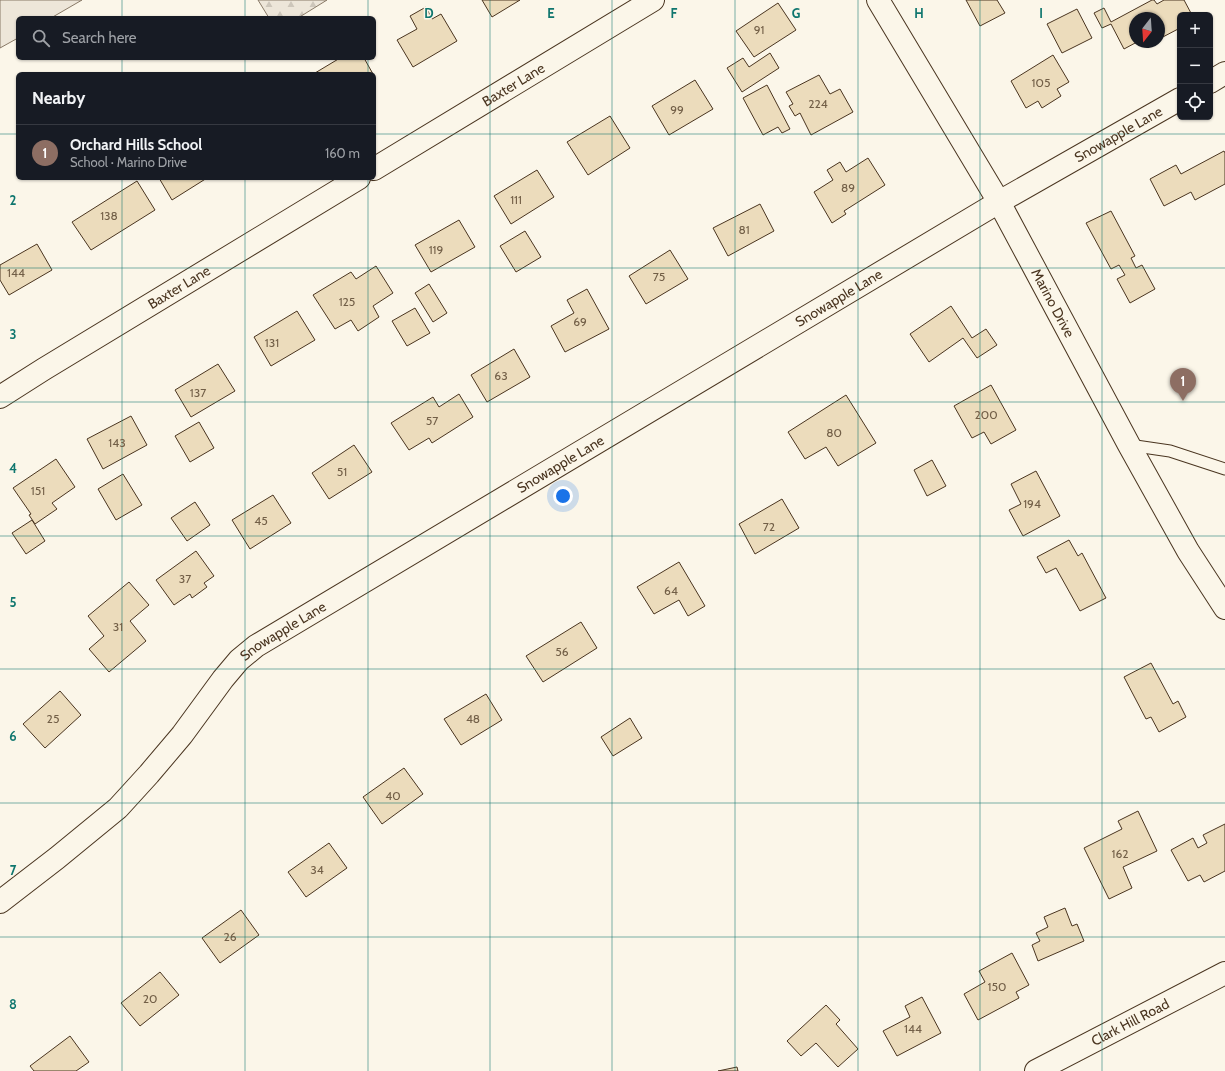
<!DOCTYPE html>
<meta charset="utf-8">
<style>
body{margin:0;font-family:Cabin,sans-serif;background:#20242c;color:#f1f3f6}
.controls{position:absolute;right:12px;top:12px;display:grid;overflow:hidden;border-radius:6px;box-shadow:0 1px 3px #0004}
.controls button{width:36px;height:36px;display:grid;place-items:center;padding:0;border:0;border-bottom:1px solid #363941;background:#171b24;color:#f1f3f6;font:20px sans-serif}
.compass{position:absolute;left:1129px;top:12px;width:36px;height:36px;border-radius:50%;background:#171b24;box-shadow:0 1px 3px #0004;rotate:197deg}
.you{position:absolute;left:563px;top:496px;width:14px;height:14px;margin:-10px;border:3px solid #fff;border-radius:50%;background:#1a73e8;box-shadow:0 0 0 6px #1a73e833}
.badge{display:grid;place-items:center;width:26px;height:26px;border-radius:50%;background:#d93025;color:#fff;font-size:13px;font-weight:700}
.pin{position:absolute;translate:-50% -33px;filter:drop-shadow(0 1px 2px #0008)}
.pin::after{content:'';position:absolute;top:21px;width:14px;height:12px;background:inherit;clip-path:polygon(0 0,100% 0,50% 100%)}
.list{margin:0;padding:0;list-style:none}
h2{display:flex;justify-content:space-between;align-items:center;height:52px;margin:0;padding:0 16px;font-size:17px}
h2 small{font-size:13px;font-weight:400;color:#9ea1a6}
.list li{display:grid;grid-template-columns:26px 1fr auto;gap:12px;align-items:center;box-sizing:border-box;height:56px;padding:0 16px;border-top:1px solid #363941}
.list b{display:block;font-size:15px;white-space:nowrap}
.list p{margin:0;font-size:13px;white-space:nowrap;color:#9ea1a6}
.list em{font-size:13px;font-style:normal;color:#9ea1a6}
.icon{flex:none;width:22px;height:22px;fill:none;stroke:currentColor;stroke-width:2;stroke-linecap:round;stroke-linejoin:round}
.map{position:relative;flex:none;width:1225px;height:1071px;overflow:hidden}
.search{position:absolute;background:#171b24;box-shadow:0 1px 3px #0004;left:16px;top:16px;width:360px;height:44px;display:flex;align-items:center;gap:10px;box-sizing:border-box;padding:0 14px;border-radius:6px;color:#9ea1a6;font-size:15px}
.panel{position:absolute;background:#171b24;box-shadow:0 1px 3px #0004;left:16px;top:72px;width:360px;height:108px;border-radius:6px}
.map>svg:first-child{display:block}
.forest{fill:url(#forest-firs);stroke:#887966}
.garden{fill:#ede6d9;stroke:#887966}
.building{fill:#ecdcbc;stroke:#4a3520}
.lines{fill:none;stroke-linecap:round;stroke-linejoin:round}
.service-casing{stroke:#4a3520;stroke-width:13}
.minor-casing{stroke:#4a3520;stroke-width:24}
.tertiary-casing{stroke:#4a3520;stroke-width:24}
.service{stroke:#fbf6e9;stroke-width:11}
.minor{stroke:#fbf6e9;stroke-width:22}
.tertiary{stroke:#fbf6e9;stroke-width:22}
.grid{fill:none;stroke:#0f766e;stroke-width:1;stroke-opacity:0.55}
.labels{text-anchor:middle;stroke-width:3;stroke-linejoin:round;paint-order:stroke}
.number-label{font-size:12px;fill:#725f47}
.street-label{font-size:14px;fill:#4a3520;stroke:#fbf6e9}
.grid-label{font-size:13px;text-anchor:middle;font-weight:bold;fill:#0f766e;stroke:#fbf6e9;stroke-width:3;stroke-linejoin:round;paint-order:stroke}
</style>
<div class="map">
<svg width="1225" height="1071" viewBox="0 0 1225 1071">
<defs>
<pattern id="forest-firs" width="22" height="20" patternUnits="userSpaceOnUse"><rect width="22" height="20" fill="#ede6d9"/><path d="M5 1l3.5 6h-7zM16 11l3.5 6h-7z" fill="#cdc6ba"/></pattern>
</defs>
<rect width="100%" height="100%" fill="#fbf6e9"/>
<path class="forest" d="M258,0H327L298,18H269Z"/>
<path class="garden" d="M0,0H82L51,18H18V38L0,48Z"/>
<path class="building" d="M482,0H520L492,17Z
M966,0H997L1005,13L980,26Z
M1152,0H1154L1157,4L1164,0H1184L1192,15H1180V28L1159,39V18H1135V42H1137L1124,49L1111,24L1102,28L1094,13L1104,8L1111,22Z
M778,3L796,30L754,57L736,31Z
M426,7L432,19L441,14L457,41L413,67L397,40L417,29L410,16Z
M1077,9L1092,38L1062,53L1047,24Z
M770,53L779,68L742,92L727,68L743,58L749,67Z
M1053,55L1069,82L1057,89L1061,96L1042,108L1038,101L1026,108L1011,81Z
M340,58H364L373,74H315V73Z
M819,75L830,94L840,89L853,112L811,135L800,113L795,116L789,106L793,104L786,92Z
M695,80L713,109L669,135L652,106Z
M767,85L790,129L782,133L778,127L763,135L743,98Z
M610,116L630,148L588,175L567,142Z
M1224,151L1225,153V184L1195,200L1191,192L1164,206L1150,179L1176,165L1181,174Z
M868,158L885,185L844,211L846,214L832,223L814,192L833,180L827,170L840,162L846,172Z
M537,170L554,197L511,224L494,196Z
M159,178H207L172,200Z
M137,181L155,210L91,250L72,222Z
M760,204L774,231L728,256L713,228Z
M1111,211L1135,256L1131,258L1136,268L1142,265L1155,289L1130,303L1117,279L1125,275L1119,265L1111,269L1086,223Z
M459,220L475,247L431,272L415,245Z
M525,231L541,257L516,272L500,246Z
M37,244L52,270L9,295L0,280V265Z
M670,250L688,279L646,304L629,276Z
M376,266L393,293L373,306L379,317L358,331L351,320L335,329L313,295L351,272L356,279Z
M429,284L447,313L433,322L415,293Z
M587,289L609,329L565,352L551,326L574,313L567,300Z
M951,306L972,338L986,329L997,345L977,358L963,338L929,362L910,334Z
M415,308L430,333L407,346L392,321Z
M297,311L315,340L271,366L254,337Z
M514,349L530,377L487,402L471,375Z
M218,364L235,391L191,417L175,390Z
M991,385L1016,430L991,444L984,432L972,438L954,406Z
M459,394L473,417L432,443L429,438L409,450L391,423L433,397L439,407Z
M846,395L876,443L838,466L826,447L805,459L788,432Z
M131,416L147,445L103,469L87,439Z
M199,422L214,448L190,462L175,436Z
M354,445L372,472L329,499L312,473Z
M56,459L75,487L52,503L57,509L35,524L29,515L31,514L13,488Z
M932,460L946,486L927,496L914,470Z
M1036,471L1060,516L1023,536L1009,510L1021,504L1011,484Z
M123,474L142,505L116,520L98,489Z
M273,495L291,523L250,549L232,520Z
M782,499L799,528L755,554L739,524Z
M195,502L210,525L187,541L171,518Z
M32,520L45,541L26,554L12,533Z
M1069,540L1078,556L1082,553L1106,598L1080,611L1056,568L1046,573L1037,557Z
M196,551L214,576L204,583L207,587L192,598L190,594L174,605L156,580Z
M679,562L705,606L688,616L679,600L654,614L637,587Z
M129,582L149,605L130,621L146,641L109,672L89,649L104,636L88,616Z
M581,622L597,648L543,682L526,656Z
M1151,663L1173,704L1178,701L1186,717L1159,732L1151,717L1146,719L1124,677Z
M60,691L81,715L45,748L23,724Z
M486,694L502,720L461,745L444,719Z
M630,718L642,738L613,756L601,737Z
M404,768L423,794L382,824L363,797Z
M1138,811L1157,851L1123,867L1132,888L1109,899L1084,848L1122,829L1118,821Z
M1225,824V871L1204,882L1200,875L1188,881L1171,850L1193,838L1198,848L1207,843L1203,835Z
M329,843L347,868L306,897L288,872Z
M1065,908L1072,926L1077,924L1084,941L1038,961L1032,945L1040,941L1036,933L1048,927L1044,917Z
M241,910L259,935L220,963L202,938Z
M1012,953L1029,985L1016,992L1019,998L978,1020L964,994L985,982L979,971Z
M160,972L179,995L140,1026L121,1003Z
M922,997L941,1033L897,1056L883,1031L910,1017L905,1006Z
M826,1005L840,1020L836,1024L858,1049L838,1067L816,1043L801,1056L787,1041Z
M70,1036L89,1062L76,1071H34L30,1066Z
M737,1067L738,1071H718Z"/>
<g class="lines">
<g class="service-casing">
<path id="service" d="M1129,445L1170,451L1225,469"/>
</g>
<g class="minor-casing">
<g id="minor">
<path id="s1" d="M878,0L999,202L1129,445L1188,551L1225,608"/>
<path d="M1210,82L1225,73"/>
<path id="s2" d="M0,902L57,858L118,808L149,774L182,735L223,679L239,660L256,646L999,202L1180,99"/>
<path id="s3" d="M1036,1071L1225,973"/>
</g>
</g>
<g class="tertiary-casing">
<g id="tertiary">
<path id="s4" d="M374,169L653,0"/>
<path id="s5" d="M0,397L44,369L359,178"/>
</g>
</g>
<use href="#service" class="service"/>
<use href="#minor" class="minor"/>
<use href="#tertiary" class="tertiary"/>
</g>
<path class="grid" d="M122,0V18M245,0V18M368,0V18M490,0V1071M612,0V1071M735,0V1071M858,0V1071M980,0V1071M1102,0V1071M122,58V74M245,58V74M368,58V74M0,134H18M374,134H1225M122,178V1071M245,178V1071M368,178V1071M0,268H1225M0,402H1225M0,536H1225M0,669H1225M0,803H1225M0,937H1225"/>
<g class="labels">
<g class="number-label">
<text x="759" y="34">91</text>
<text x="1041" y="87">105</text>
<text x="818" y="108">224</text>
<text x="677" y="114">99</text>
<text x="848" y="192">89</text>
<text x="516" y="204">111</text>
<text x="109" y="220">138</text>
<text x="744" y="234">81</text>
<text x="436" y="254">119</text>
<text x="16" y="277">144</text>
<text x="659" y="281">75</text>
<text x="347" y="306">125</text>
<text x="580" y="326">69</text>
<text x="272" y="347">131</text>
<text x="501" y="380">63</text>
<text x="198" y="397">137</text>
<text x="986" y="419">200</text>
<text x="432" y="425">57</text>
<text x="834" y="437">80</text>
<text x="117" y="447">143</text>
<text x="342" y="476">51</text>
<text x="38" y="495">151</text>
<text x="1032" y="508">194</text>
<text x="261" y="525">45</text>
<text x="769" y="531">72</text>
<text x="185" y="583">37</text>
<text x="671" y="595">64</text>
<text x="118" y="631">31</text>
<text x="562" y="656">56</text>
<text x="53" y="723">25</text>
<text x="473" y="723">48</text>
<text x="393" y="800">40</text>
<text x="1120" y="858">162</text>
<text x="317" y="874">34</text>
<text x="230" y="941">26</text>
<text x="997" y="991">150</text>
<text x="150" y="1003">20</text>
<text x="913" y="1033">144</text>
</g>
<g class="street-label">
<text dy="5" stroke="none"><textPath href="#s4" startOffset="163">Baxter Lane</textPath></text>
<text dy="5" stroke="none"><textPath href="#s2" startOffset="1367">Snowapple Lane</textPath></text>
<text dy="5" stroke="none"><textPath href="#s5" startOffset="210">Baxter Lane</textPath></text>
<text dy="5" stroke="none"><textPath href="#s2" startOffset="1043">Snowapple Lane</textPath></text>
<text dy="5" stroke="none"><textPath href="#s1" startOffset="350">Marino Drive</textPath></text>
<text dy="5" stroke="none"><textPath href="#s2" startOffset="719">Snowapple Lane</textPath></text>
<text dy="5" stroke="none"><textPath href="#s2" startOffset="395">Snowapple Lane</textPath></text>
<text dy="5" stroke="none"><textPath href="#s3" startOffset="106">Clark Hill Road</textPath></text>
</g>
</g>
<g class="grid-label">
<text x="429" y="18">D</text>
<text x="551" y="18">E</text>
<text x="674" y="18">F</text>
<text x="796" y="18">G</text>
<text x="919" y="18">H</text>
<text x="1041" y="18">I</text>
<text x="13" y="205">2</text>
<text x="13" y="339">3</text>
<text x="13" y="473">4</text>
<text x="13" y="607">5</text>
<text x="13" y="741">6</text>
<text x="13" y="875">7</text>
<text x="13" y="1009">8</text>
</g>
</svg>
<div class="controls">
<button>+</button>
<button>−</button>
<button><svg class="icon" aria-label="locate" viewBox="0 0 24 24"><circle cx="12" cy="12" r="6"/><path d="M12 2v4M12 18v4M2 12h4M18 12h4"/></svg></button>
</div>
<svg class="compass" viewBox="-18 -18 36 36"><path d="M0-13l5 13h-10z" fill="#e53935"/><path d="M0 13l5-13h-10z" fill="#9ea1a6"/></svg>
<div class="you"></div>
<div class="pin badge" style="left:1183px;top:401px;background:#8d6e63">1</div>
<div class="search"><svg class="icon" aria-label="search" viewBox="0 0 24 24"><circle cx="10" cy="10" r="6"/><path d="M15 15l6 6"/></svg>Search here</div>
<section class="panel">
<h2>Nearby<small></small></h2>
<ul class="list">
<li><span class="badge" style="background:#8d6e63">1</span><div><b>Orchard Hills School</b><p>School · Marino Drive</p></div><em>160 m</em></li>
</ul>
</section>
</div>
